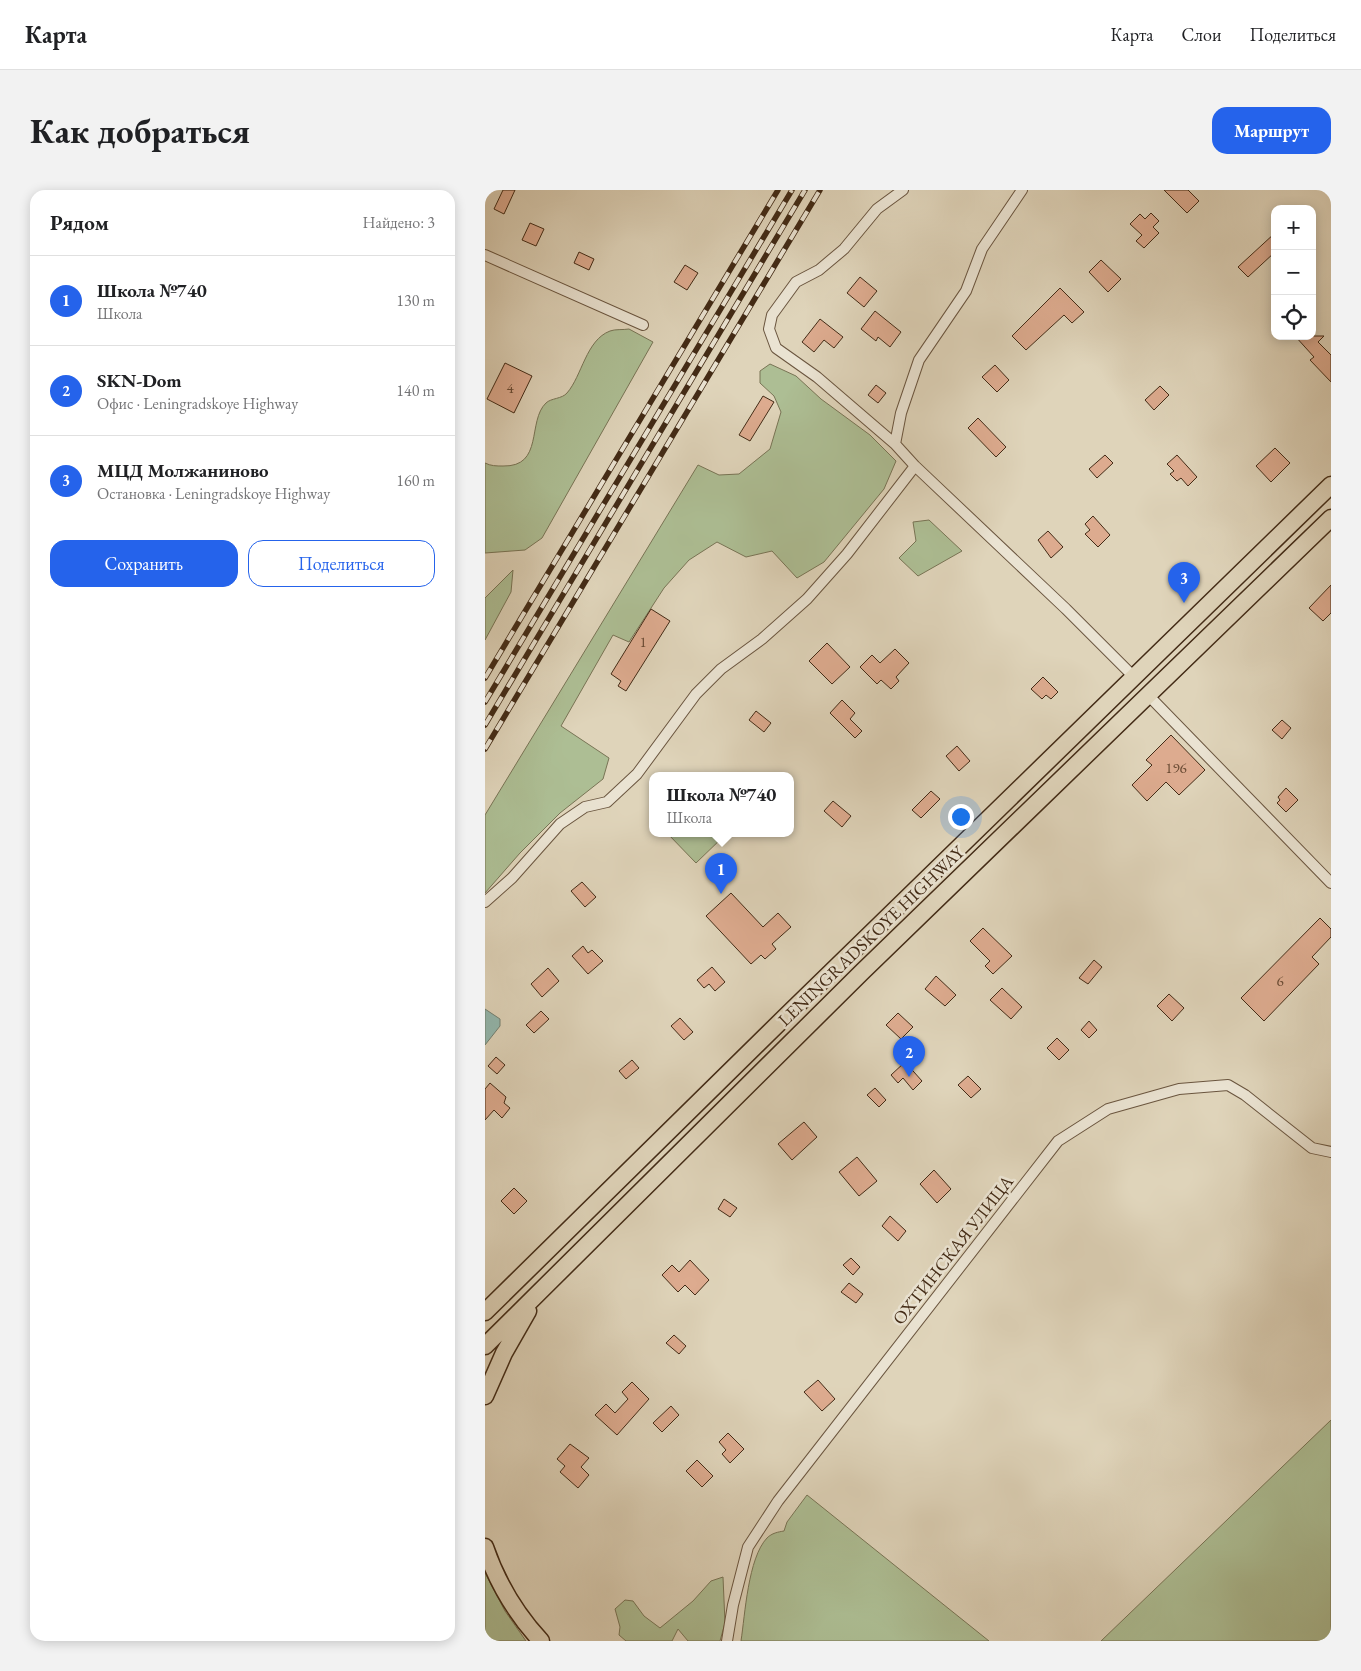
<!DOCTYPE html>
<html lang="ru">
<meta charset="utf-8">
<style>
body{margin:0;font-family:"EB Garamond",serif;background:#f2f2f2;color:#202124}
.controls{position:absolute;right:15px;top:15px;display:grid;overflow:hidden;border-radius:10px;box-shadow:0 2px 12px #0003}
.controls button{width:45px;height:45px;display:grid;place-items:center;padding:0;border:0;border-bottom:1px solid #e0e0e0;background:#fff;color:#202124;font:25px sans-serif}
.you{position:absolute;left:475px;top:626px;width:18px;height:18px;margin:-12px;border:4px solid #fff;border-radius:50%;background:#1a73e8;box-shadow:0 0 0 8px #1a73e833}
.badge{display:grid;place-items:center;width:32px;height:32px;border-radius:50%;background:#2563eb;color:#fff;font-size:16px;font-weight:700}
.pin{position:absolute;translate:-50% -41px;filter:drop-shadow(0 1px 2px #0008)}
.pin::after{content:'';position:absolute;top:26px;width:18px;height:15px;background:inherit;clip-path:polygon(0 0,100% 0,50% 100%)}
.popup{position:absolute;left:164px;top:582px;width:145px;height:65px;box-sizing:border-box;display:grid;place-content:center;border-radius:10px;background:#fff;filter:drop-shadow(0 1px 4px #0005);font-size:16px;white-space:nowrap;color:#757577}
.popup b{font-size:19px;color:#202124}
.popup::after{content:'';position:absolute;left:50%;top:100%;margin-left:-10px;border:10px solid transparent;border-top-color:#fff}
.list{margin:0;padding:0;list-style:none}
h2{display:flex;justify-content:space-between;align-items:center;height:65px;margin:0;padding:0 20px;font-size:21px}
h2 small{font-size:16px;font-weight:400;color:#757577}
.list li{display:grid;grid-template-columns:32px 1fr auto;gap:15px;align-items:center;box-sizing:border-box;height:90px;padding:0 20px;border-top:1px solid #e0e0e0}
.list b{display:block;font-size:19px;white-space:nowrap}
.list p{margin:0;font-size:16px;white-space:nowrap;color:#757577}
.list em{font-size:16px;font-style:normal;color:#757577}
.actions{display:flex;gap:10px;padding:15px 20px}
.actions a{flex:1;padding:11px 0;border:1px solid #2563eb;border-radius:15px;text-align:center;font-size:18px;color:#2563eb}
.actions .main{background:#2563eb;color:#fff}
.icon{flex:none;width:28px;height:28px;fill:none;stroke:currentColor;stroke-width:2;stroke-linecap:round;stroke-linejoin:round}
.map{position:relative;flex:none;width:846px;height:1451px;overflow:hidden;border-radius:15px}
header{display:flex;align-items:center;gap:30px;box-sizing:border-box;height:70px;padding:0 25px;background:#fff;border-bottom:1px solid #e0e0e0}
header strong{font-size:24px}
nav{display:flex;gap:28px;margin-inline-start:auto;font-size:18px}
.intro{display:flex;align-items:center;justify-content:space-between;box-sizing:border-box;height:120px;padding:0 30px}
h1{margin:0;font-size:35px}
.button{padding:12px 22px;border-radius:15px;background:#2563eb;color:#fff;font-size:18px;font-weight:700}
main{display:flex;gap:30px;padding:0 30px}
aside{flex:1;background:#fff;border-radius:15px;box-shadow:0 2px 12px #0003}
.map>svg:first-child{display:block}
.green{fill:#adbe94;stroke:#787455}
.water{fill:#93b8af;stroke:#738072}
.building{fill:#ddab8f;stroke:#432b16}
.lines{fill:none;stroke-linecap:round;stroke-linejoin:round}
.minor-casing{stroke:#6a553f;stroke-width:12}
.trunk-casing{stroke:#432b16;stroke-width:19}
.minor{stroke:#eae3d2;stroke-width:10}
.trunk{stroke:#dfd4ba;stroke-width:16}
.rail-casing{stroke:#432b16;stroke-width:5.5}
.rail{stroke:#eae3d2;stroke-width:4;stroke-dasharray:11;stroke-linecap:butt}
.labels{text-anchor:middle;stroke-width:5;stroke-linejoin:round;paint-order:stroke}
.number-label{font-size:15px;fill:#6a4b34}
.street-label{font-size:18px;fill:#432b16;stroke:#eae3d2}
</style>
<header>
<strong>Карта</strong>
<nav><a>Карта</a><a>Слои</a><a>Поделиться</a></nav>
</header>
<div class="intro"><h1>Как добраться</h1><a class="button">Маршрут</a></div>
<main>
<aside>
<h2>Рядом<small>Найдено: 3</small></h2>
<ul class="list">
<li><span class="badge">1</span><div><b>Школа №740</b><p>Школа</p></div><em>130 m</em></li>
<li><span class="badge">2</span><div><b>SKN-Dom</b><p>Офис · Leningradskoye Highway</p></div><em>140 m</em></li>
<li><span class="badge">3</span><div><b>МЦД Молжаниново</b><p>Остановка · Leningradskoye Highway</p></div><em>160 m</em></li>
</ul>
<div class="actions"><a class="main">Сохранить</a><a>Поделиться</a></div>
</aside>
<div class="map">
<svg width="846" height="1451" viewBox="0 0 846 1451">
<rect width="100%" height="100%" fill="#dfd4ba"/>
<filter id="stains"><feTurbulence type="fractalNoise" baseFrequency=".004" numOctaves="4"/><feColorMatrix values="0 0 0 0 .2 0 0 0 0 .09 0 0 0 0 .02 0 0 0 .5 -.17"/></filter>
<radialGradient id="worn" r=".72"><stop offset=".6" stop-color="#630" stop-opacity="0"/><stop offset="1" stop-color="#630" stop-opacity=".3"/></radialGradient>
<path class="green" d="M144,139L168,152L57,348L40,360L0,363V273C6,276 11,276 18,276C59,277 42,231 61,213C66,208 77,209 82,203C97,186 101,150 125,141C130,139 138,140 144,139Z
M285,174L311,186L336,209L385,245L411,271L399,299L339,372L312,388L287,361L261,367L232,352L204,370L179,398L144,452L128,445L76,536L124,568L118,589L75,623L35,663L0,703V625L213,275L234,285L254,284L285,259L296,222L289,206L275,193V181Z
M444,330L477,361L433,386L414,368L431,351L428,332Z
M28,380L26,402L0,450V408Z
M182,643H236L239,646L211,673Z
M846,1230V1451H616Z
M322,1305L504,1451H256C260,1425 263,1368 282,1348C287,1343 293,1342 299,1341L302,1332Z
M0,1383L20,1421L41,1451H0Z
M238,1387L240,1433L235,1451H203L193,1439L187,1451H141L134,1445L135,1437L130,1419L140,1410L148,1411L159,1426L175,1438L208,1411L226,1391Z"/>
<path class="water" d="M0,819L15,829V836L0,855Z"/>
<path class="building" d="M18,0H30L19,24L9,19Z
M679,0H703L714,11L702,23Z
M666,23L674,31L668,37L674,43L659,58L651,51L657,45L645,34L655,24L660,29Z
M45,33L59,39L51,56L37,50Z
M790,43V62L763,87L753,77Z
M94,62L109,69L104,80L89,73Z
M616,70L636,89L623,102L604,82Z
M200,75L213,83L202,100L189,92Z
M375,87L392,101L379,117L362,103Z
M575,98L599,122L587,133L579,125L541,160L527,146Z
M390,121L416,142L405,157L393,147L391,151L376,139Z
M335,129L358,147L349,158L339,150L329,162L317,152Z
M810,146H839L833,152L846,165V192L825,170L829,167Z
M20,173L47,186L29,223L2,209Z
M510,175L524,190L512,202L497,187Z
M391,195L401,203L393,213L383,205Z
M675,196L684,205L669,220L660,210Z
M278,206L289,212L265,251L254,245Z
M493,228L521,257L511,267L483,238Z
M790,258L805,273L786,292L771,276Z
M620,265L628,273L612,288L604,279Z
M692,265L712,287L703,296L696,288L692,291L685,284L689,281L682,274Z
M608,326L625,345L613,357L600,344L605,340L600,334Z
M563,341L578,357L566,368L553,350Z
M846,395V423L838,431L824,418Z
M166,419L185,431L141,501L133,496L136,491L126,484Z
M342,453L365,477L347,494L324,471Z
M410,459L424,473L411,487L414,491L406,499L396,490L392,494L375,477L387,465L395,473Z
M558,487L573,502L566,509L561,505L557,509L546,499Z
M357,510L370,523L365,529L377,541L370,548L345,523Z
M271,521L286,533L279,542L264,530Z
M797,530L806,538L797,549L787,540Z
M686,545L720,580L694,605L681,592L662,611L647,595L667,575L661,570Z
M472,556L485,571L474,581L461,566Z
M801,598L813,610L801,622L792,613L795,610L793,607Z
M446,601L455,609L436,628L427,620Z
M348,611L366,626L357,637L339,621Z
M97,692L111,707L100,717L86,701Z
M246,703L278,737L293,723L306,737L287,754L291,759L280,769L276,765L266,774L221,726Z
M835,728L846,739V747L827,767L834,774L779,831L756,808Z
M498,738L527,766L508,784L500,776L505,771L485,751Z
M98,756L103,763L107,760L118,771L103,784L87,766Z
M609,770L617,777L603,794L594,788Z
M227,777L240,792L230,801L224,794L219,798L212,790Z
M63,778L74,791L57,807L46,794Z
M451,786L471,805L460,816L440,799Z
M517,798L537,817L526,829L505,810Z
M684,804L699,818L687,831L672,816Z
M56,821L64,829L49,843L41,835Z
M413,823L428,837L416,849L401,835Z
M195,828L208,842L199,850L186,836Z
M604,831L612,840L604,848L596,840Z
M572,848L584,860L574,870L562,858Z
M11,867L20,875L12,884L3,876Z
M147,870L154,878L141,889L134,881Z
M420,872L437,891L428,900L418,888L413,893L406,885Z
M483,886L496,899L486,908L473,895Z
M5,893L21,907L19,913L25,918L17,928L9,920L0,930V899Z
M390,898L401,910L394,917L382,905Z
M319,932L332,947L307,970L293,954Z
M372,967L392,991L374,1006L354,982Z
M449,980L466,999L452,1013L435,994Z
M29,998L42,1011L29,1024L16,1011Z
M239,1009L252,1018L245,1027L233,1019Z
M405,1026L421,1041L413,1051L397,1036Z
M366,1068L375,1077L368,1085L358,1075Z
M205,1070L224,1090L210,1105L200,1095L193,1102L177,1085L187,1075L194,1082Z
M364,1093L378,1104L371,1113L356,1102Z
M189,1145L201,1156L194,1164L181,1153Z
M333,1190L350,1209L337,1221L319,1202Z
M147,1192L164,1209L132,1245L110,1225L121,1214L130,1223L143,1209L137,1202Z
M186,1216L194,1225L177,1242L168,1233Z
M243,1243L259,1259L245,1273L237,1264L241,1260L234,1252Z
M85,1254L104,1268L96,1277L104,1285L93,1298L75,1282L80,1276L72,1269Z
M212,1270L228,1286L217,1297L201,1281Z"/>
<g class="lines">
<g class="minor-casing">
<path id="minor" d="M418,0L392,19L359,59L334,80L311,92L287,125L284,139L291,158L332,187L410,254L430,276L581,419L648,486
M0,65L158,135
M410,254L416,223L434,170L481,101L497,59L537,0
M662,504L846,693
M0,712L27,688L75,634L100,617L122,612L152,584L211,504L236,479L277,449L322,409L362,364L430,276
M242,1451L248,1415L263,1357L293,1311L573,951L623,919L694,899L743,895L760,905L827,958L846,962"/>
</g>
<g class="trunk-casing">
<path id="trunk" d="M0,1122L301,826L846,295
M0,1156L377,782L846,328
M0,1206L19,1163L43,1121
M0,1357C12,1392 31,1424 56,1451"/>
</g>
<use href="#minor" class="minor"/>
<use href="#trunk" class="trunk"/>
<g class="rail-casing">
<path id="rail" d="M0,488L293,0
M0,512L307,0
M0,535L320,0
M0,559L335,0"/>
</g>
<use href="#rail" class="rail"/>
</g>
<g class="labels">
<g class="number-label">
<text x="25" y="203">4</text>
<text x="158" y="457">1</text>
<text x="691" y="583">196</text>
<text x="795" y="796">6</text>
</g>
<g class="street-label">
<text transform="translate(386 746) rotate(-44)" y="6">LENINGRADSKOYE HIGHWAY</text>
<text transform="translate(468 1060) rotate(-52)" y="6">ОХТИНСКАЯ УЛИЦА</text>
</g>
</g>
<rect width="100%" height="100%" filter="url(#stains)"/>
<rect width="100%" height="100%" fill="url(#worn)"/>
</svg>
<div class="controls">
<button>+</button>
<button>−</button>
<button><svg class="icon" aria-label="locate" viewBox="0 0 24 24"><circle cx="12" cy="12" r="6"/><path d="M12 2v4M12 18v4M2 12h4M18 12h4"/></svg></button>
</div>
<div class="you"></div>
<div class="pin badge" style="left:236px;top:704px">1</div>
<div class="popup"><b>Школа №740</b>Школа</div>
<div class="pin badge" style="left:424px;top:887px">2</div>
<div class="pin badge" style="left:699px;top:413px">3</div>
</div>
</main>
